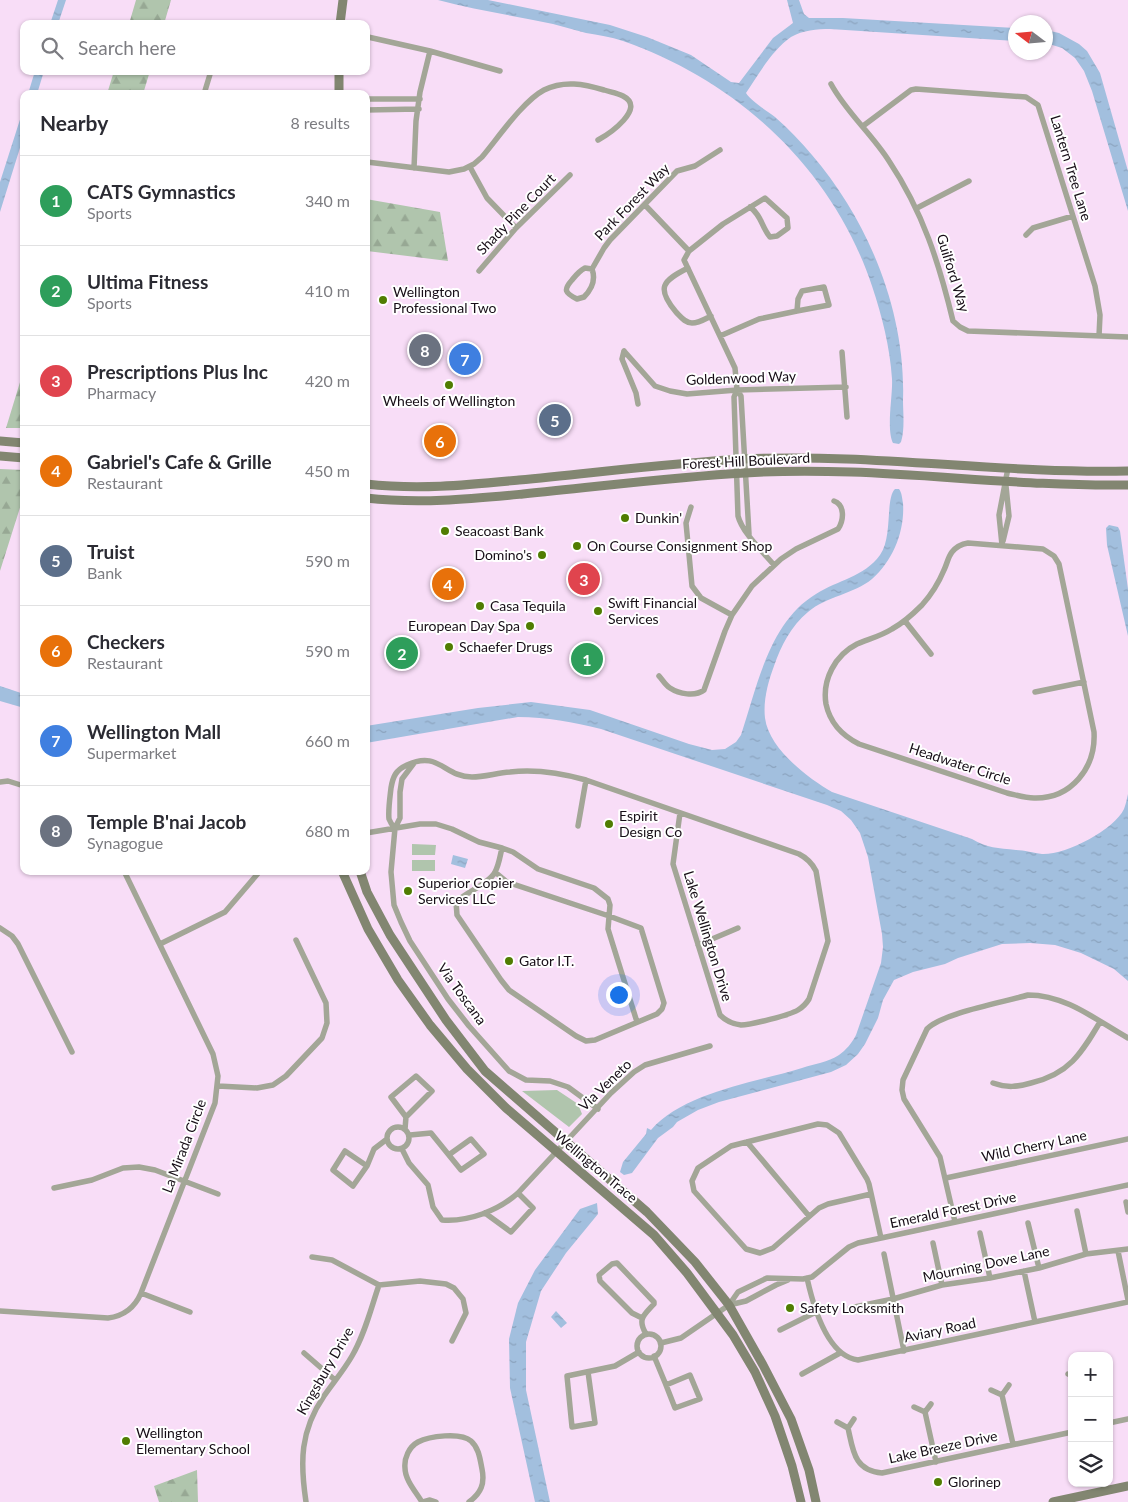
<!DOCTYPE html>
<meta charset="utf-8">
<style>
body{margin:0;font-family:Lato,sans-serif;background:#f2f2f3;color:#2b2b33}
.controls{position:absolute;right:15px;bottom:15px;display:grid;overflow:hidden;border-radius:10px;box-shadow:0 1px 4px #0004}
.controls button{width:45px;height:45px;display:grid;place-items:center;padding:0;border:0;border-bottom:1px solid #e1e1e2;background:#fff;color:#2b2b33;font:25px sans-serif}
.compass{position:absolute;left:1008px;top:15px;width:45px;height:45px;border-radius:50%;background:#fff;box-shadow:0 1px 4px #0004;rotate:286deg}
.you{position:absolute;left:618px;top:994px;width:18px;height:18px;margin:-12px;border:4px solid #fff;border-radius:50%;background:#1a73e8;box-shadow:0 0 0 8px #1a73e833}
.badge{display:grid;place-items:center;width:32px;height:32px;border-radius:50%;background:#507d02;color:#fff;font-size:16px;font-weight:700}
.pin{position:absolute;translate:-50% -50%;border:2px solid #fff;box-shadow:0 1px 5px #0006}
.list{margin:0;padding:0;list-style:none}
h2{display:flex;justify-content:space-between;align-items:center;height:65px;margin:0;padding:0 20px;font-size:21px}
h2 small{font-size:16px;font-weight:400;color:#7c7c81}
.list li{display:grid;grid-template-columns:32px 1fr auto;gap:15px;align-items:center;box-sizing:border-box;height:90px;padding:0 20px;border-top:1px solid #e1e1e2}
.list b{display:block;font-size:19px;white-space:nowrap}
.list p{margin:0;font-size:16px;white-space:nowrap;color:#7c7c81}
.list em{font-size:16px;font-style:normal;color:#7c7c81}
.icon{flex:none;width:28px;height:28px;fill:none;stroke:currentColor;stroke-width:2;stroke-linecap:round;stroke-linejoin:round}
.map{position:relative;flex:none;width:1128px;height:1502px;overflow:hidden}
.search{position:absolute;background:#fff;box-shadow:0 1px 4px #0004;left:20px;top:20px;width:350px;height:55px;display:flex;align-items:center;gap:12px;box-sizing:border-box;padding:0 18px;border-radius:10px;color:#7c7c81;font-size:19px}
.panel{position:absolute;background:#fff;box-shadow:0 1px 4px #0004;left:20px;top:90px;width:350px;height:785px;border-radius:10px}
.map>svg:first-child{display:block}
.forest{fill:url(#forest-firs)}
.park{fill:#b0c5ad}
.water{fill:url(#water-ripples)}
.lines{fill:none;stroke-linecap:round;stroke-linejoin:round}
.street{stroke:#a3a697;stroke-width:5.5}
.secondary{stroke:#828671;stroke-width:9}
.poi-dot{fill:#507d02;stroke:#fff;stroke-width:2}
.labels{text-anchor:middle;stroke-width:4;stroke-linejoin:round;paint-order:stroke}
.street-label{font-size:14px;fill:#170e17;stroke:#fff}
.poi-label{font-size:14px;fill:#170e17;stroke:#fff;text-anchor:start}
</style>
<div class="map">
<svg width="1128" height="1502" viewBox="0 0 1128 1502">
<defs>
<pattern id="forest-firs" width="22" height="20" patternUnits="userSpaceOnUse" patternTransform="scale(1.25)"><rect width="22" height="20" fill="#b0c5ad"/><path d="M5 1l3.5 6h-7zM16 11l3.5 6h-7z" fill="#97a894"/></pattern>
<pattern id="water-ripples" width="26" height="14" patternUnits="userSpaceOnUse" patternTransform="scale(1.25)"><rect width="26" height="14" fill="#a2bfde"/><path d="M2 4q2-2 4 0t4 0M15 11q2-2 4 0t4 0" fill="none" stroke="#8ba3be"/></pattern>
</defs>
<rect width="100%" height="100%" fill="#f8ddf7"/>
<path class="forest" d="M136,0H171L164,24H129Z
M114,71H150L143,94H107Z
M366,199L440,212L448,261L367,251Z
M24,369V428H6Z
M0,469L24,470V495L0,571Z
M197,1470L198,1502H159L154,1486Z"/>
<path class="park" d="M412,844L436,845L435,855H412Z
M412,860H435V871H412Z
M557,1090L578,1104L582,1114L569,1127L522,1091Z"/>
<path class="water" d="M58,0H66L58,24H50Z
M438,0H488L610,25L647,37L691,55L731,82L739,83L773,38L793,23L787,0H799L804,14L809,18H843L1015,28V41L830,29C817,29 803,30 791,37C773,49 758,75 746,93C752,102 766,110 775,117C789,129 801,142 812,155C869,221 906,313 903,400C903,413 905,429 901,442L899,444L893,443C886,429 893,395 892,379C890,347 882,316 872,286C833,169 738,81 623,41C611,37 598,35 586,33C575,30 564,27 553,24C515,16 476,10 438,0Z
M1046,30L1059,33L1079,44L1087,51L1100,73L1128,171V211L1092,91L1084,71L1075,58L1062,48L1046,43Z
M35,71H44L37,94H28Z
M24,107V135L0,212V182Z
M895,489H899C902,493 902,498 903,503C905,531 893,561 872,579C854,594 827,596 808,612C791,626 781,646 774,666C768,682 763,701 765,718C769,749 808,778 832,792L972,839C987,848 998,848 1016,850C1024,850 1034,853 1042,854C1066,855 1114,830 1124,809C1126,804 1127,798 1128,794V981L1114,969L1081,953L1055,945L1030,943L1002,944L958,958L945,964L913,972L894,980L883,1000L878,1018L865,1044L858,1054L846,1065L831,1072L719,1102L698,1110L677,1122L673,1127L658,1138L632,1173L624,1175L620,1172L623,1162L646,1134L647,1128L651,1130C684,1092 757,1082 802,1068C814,1064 828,1062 839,1055C846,1050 852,1043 856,1035L881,963L883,947L882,934L868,857L860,833L851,820L841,811L827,805L601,729C573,722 547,717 518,717L366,743V726L478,708L531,702L590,710L689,744L712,750L725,749L736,742L741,735C757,687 769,622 816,594C838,580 864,577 880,555C893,537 885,499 895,489Z
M1109,525L1118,527L1120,531L1128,589V636L1107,545L1106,528Z
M0,686L24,694V708L0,701Z
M453,855L468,859L465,868L451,864Z
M597,1203L598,1214L566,1253L541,1291L526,1342V1390L550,1502H535L510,1388L509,1339L518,1303L535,1270L580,1209Z
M556,1311L567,1323L561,1328L551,1317Z"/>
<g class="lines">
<path class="street" d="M368,37L430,51L500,71
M831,84C846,112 872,134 889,161C923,212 939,263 953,321L960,327L968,331L1128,337
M204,94L211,71
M366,99H420
M366,110L419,109
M863,126L911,90L916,89L1026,97L1038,105L1095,286L1100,315L1099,336
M367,162L449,172L464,169L474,164L482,157C498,138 523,101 544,90C564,80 584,84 604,90C610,92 617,93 623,96C647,108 609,134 598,140
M470,167L487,198L516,228
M414,168L416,121L420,92L430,51
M645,205L689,251L684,260L735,368L737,390L734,397L738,516C742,532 762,551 774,565
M917,208L969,181
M1026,235L1033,228L1073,216
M689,251L723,224L765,198L787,218L788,228L777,236L770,237C761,226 762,216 750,207
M688,268C662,281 656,288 676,312C681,317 685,323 692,323C699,323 705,319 711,316
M592,269C596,280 592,289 584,297L577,299C565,293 563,290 572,280C576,275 579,271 585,268L592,269L604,248L610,240L677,171L695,166L720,150
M479,271L516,228L570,175
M824,287L829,305L797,311L798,299L802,291Z
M720,336L759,319L797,311
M624,351L655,386L670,391L687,394L737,390L846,387
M624,351L622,359L636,393L638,404
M842,352L847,417
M737,390L741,396L749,534
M691,507L686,523L692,586L701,598L732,615
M1003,541L1009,516L1006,486
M968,543L1043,549L1054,556L1059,564L1094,732C1096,768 1071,799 1034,798C1025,798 1016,795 1007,793L859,744C843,736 830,723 826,704C822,680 835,655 857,644C869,639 881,636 892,629C903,623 913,614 922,605C931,595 939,582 944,570C947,564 948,557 952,552C956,547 962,544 968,543Z
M1002,545L999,515L1008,468
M905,621L931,654
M659,676C662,679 665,685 670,688C679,694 695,697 704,690L725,631L732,615L752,586L781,559L796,549L838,529C844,520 845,505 834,501
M1035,692L1084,682
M414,763L402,779L400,792V818L395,828L391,872L394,905L401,922L410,941L448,999L469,1026L509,1071L526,1080L550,1081L568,1087L598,1109
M0,782L8,781L24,786
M578,826L586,780
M395,828C393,826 390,822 389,819C388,810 390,797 391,788C393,776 396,770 407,765C439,750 444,777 472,777C484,777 497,773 510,772C535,769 561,773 586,780L799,854C807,858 812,863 816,871L828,941L809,999C806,1004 803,1007 798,1010C790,1015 750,1025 741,1025C733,1024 726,1021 720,1015L673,864L680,813
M366,833L420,824H436L452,829L479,842L502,848C500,856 499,865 495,872C489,884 466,892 456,902L457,915L501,980L509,990L576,1036L586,1041L595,1040L657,1014L662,1009L664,1003L641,928L609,916L507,882L495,872
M502,848L513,852L538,869L594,888L608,899L610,905L608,929L637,1022
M0,928L12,936L18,944L72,1052
M160,944L225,912L260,871
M698,945L738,928
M993,1083C1007,1088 1017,1087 1031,1083C1069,1074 1081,1054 1100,1022
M218,1086L257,1088L273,1085L286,1076L322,1038L327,1023L326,1003L296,940
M387 1138a11 11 0 1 1 22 0a11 11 0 1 1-22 0Z
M405,1129L406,1117L391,1097L416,1076L432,1091L406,1117
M410,1135L431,1133L461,1170L484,1154L471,1139L450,1154
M747,1142L809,1216
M402,1149L409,1163L428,1185L433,1207L442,1220C468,1222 498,1211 518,1193L611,1093L634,1072L645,1065L710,1046
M367,1166L345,1151L333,1170L353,1186L367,1166L374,1149L387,1139
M946,1178L1128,1139
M54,1188L92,1180L123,1168L139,1167L155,1170L218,1194
M871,1194L828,1204L819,1208L773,1248L760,1253L746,1249L694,1191L692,1181L698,1168L731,1146L818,1124L827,1125L839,1133L867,1179L869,1184L881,1238
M1126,1202L1128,1212
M1077,1211L1086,1254
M485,1213L511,1232L533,1208L518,1193
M955,1222L940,1157L904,1099L902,1090L903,1080L927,1029C942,1013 1005,1002 1028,995C1066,995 1096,1020 1128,1038
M1028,1223L1039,1268
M980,1233L990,1278
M933,1243L942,1285
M1118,1251L1128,1300
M884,1254L904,1351
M312,1257L332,1260L379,1285L420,1281L446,1284L454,1288L463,1299L466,1313L452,1341
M1024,1271L1035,1322
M807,1278C813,1305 827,1356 858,1360L1128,1302
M141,1293L190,1312
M729,1305L738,1292L767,1278L803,1279L812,1277L849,1247L858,1243L1128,1185
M850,1308L893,1299L942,1285L990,1278L1039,1268L1086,1254L1128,1249
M0,1311L108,1318C124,1316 135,1307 141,1293L215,1103L218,1076L213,1054L124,871
M642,1318L632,1313L600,1281L599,1275L612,1264L617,1263L654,1302V1304C644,1315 637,1319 646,1334
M780,1330L816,1312
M637 1346a12 12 0 1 1 24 0a12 12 0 1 1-24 0Z
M661,1343L681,1338L729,1305L746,1301L776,1285L788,1280
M304,1353L335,1380
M654,1356L666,1385L690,1375L700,1399L675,1408L666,1385
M588,1372L595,1423L572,1427L567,1376L615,1366L639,1352
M802,1374L840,1353
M1068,1374L1072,1375
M991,1390L1002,1395L1009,1385
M1002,1395L1013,1444
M914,1407L925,1412L931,1404
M925,1412L936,1462
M837,1422L848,1428L854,1419
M1109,1423L1128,1419
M848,1428C853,1450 854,1471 882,1473L1072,1432
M306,1502C300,1462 300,1431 324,1396C333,1383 344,1370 352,1356C365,1334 371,1308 379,1285
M422,1502C416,1492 405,1480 405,1468C404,1458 409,1447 418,1442C429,1436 461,1432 471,1441C479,1448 480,1459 482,1469C485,1484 481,1493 469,1502
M423,1502L430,1500L436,1502"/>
<path class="secondary" d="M340,24L343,0
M339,71V94
M0,441L24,443
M0,456L24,458
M366,484C419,490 467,485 519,480C594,473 669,463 745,459C873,453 1000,474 1128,471
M366,498C420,504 470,499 523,494C597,487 671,477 745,473C873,465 1000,487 1128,485
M342,871L368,929L398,980L430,1025L467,1069L506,1108L654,1235L687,1273L733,1335L755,1372L775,1416L792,1466L801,1502
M360,871L367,892L390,935L446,1020L485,1071L647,1212L695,1262L729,1305L763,1365L791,1419L809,1470L816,1502
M1053,1502L1128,1486"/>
</g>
<g class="poi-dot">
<circle cx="383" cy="300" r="5"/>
<circle cx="449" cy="385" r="5"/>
<circle cx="625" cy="518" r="5"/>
<circle cx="445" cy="531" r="5"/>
<circle cx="577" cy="546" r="5"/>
<circle cx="542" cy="555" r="5"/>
<circle cx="480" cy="606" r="5"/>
<circle cx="598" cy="611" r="5"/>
<circle cx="530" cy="626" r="5"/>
<circle cx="449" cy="647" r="5"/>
<circle cx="609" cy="824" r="5"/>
<circle cx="408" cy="891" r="5"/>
<circle cx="509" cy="961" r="5"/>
<circle cx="790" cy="1308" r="5"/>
<circle cx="126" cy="1441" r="5"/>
<circle cx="938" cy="1482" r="5"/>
</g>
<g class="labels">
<g class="street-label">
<text transform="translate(1071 168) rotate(73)" y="5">Lantern Tree Lane</text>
<text transform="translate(632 202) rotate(-46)" y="5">Park Forest Way</text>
<text transform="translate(516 214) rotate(-46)" y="5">Shady Pine Court</text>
<text transform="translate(953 273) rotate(73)" y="5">Guilford Way</text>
<text transform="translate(741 378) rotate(-2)" y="5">Goldenwood Way</text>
<text transform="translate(746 461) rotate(-3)" y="5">Forest Hill Boulevard</text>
<text transform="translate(960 764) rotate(18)" y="5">Headwater Circle</text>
<text transform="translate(708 936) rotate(73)" y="5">Lake Wellington Drive</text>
<text transform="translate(462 994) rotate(54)" y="5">Via Toscana</text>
<text transform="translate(605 1085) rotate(-44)" y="5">Via Veneto</text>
<text transform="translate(184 1146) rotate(-69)" y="5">La Mirada Circle</text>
<text transform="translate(1034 1146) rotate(-12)" y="5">Wild Cherry Lane</text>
<text transform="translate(596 1167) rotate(40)" y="5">Wellington Trace</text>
<text transform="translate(953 1210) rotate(-12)" y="5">Emerald Forest Drive</text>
<text transform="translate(986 1264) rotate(-12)" y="5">Mourning Dove Lane</text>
<text transform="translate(940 1330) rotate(-12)" y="5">Aviary Road</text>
<text transform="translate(325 1371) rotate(-60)" y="5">Kingsbury Drive</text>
<text transform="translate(943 1447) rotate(-12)" y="5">Lake Breeze Drive</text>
</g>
<g class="poi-label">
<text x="393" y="297">Wellington<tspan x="393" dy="16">Professional Two</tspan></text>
<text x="449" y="406" text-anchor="middle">Wheels of Wellington</text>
<text x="635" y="523">Dunkin'</text>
<text x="455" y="536">Seacoast Bank</text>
<text x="587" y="551">On Course Consignment Shop</text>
<text x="532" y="560" text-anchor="end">Domino's</text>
<text x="608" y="608">Swift Financial<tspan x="608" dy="16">Services</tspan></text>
<text x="490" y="611">Casa Tequila</text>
<text x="520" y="631" text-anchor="end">European Day Spa</text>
<text x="459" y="652">Schaefer Drugs</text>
<text x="619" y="821">Espirit<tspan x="619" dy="16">Design Co</tspan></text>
<text x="418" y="888">Superior Copier<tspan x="418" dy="16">Services LLC</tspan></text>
<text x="519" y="966">Gator I.T.</text>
<text x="800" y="1313">Safety Locksmith</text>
<text x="136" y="1438">Wellington<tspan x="136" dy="16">Elementary School</tspan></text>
<text x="948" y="1487">Glorinep</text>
</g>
</g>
</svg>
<div class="controls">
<button>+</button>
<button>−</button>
<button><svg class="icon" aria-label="layers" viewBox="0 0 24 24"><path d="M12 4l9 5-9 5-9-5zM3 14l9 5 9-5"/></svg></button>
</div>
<svg class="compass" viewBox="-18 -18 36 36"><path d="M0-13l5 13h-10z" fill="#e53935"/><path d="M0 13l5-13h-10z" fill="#7c7c81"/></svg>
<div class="you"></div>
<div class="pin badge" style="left:587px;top:659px;background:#2e9e5b">1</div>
<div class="pin badge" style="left:402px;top:653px;background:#2e9e5b">2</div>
<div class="pin badge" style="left:584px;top:579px;background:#e0444e">3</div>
<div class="pin badge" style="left:448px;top:584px;background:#e8710a">4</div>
<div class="pin badge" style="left:555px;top:420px;background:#5c6f8a">5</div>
<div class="pin badge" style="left:440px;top:441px;background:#e8710a">6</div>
<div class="pin badge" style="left:465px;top:359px;background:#3f7fe0">7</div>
<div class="pin badge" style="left:425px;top:350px;background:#6b7280">8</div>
<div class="search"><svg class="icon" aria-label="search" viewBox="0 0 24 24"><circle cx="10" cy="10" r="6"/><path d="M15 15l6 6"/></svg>Search here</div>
<section class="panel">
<h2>Nearby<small>8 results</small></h2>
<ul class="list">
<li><span class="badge" style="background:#2e9e5b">1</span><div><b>CATS Gymnastics</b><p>Sports</p></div><em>340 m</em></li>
<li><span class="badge" style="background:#2e9e5b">2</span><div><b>Ultima Fitness</b><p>Sports</p></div><em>410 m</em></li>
<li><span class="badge" style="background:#e0444e">3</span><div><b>Prescriptions Plus Inc</b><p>Pharmacy</p></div><em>420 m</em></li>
<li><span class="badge" style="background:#e8710a">4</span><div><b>Gabriel's Cafe &amp; Grille</b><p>Restaurant</p></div><em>450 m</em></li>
<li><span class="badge" style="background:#5c6f8a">5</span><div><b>Truist</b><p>Bank</p></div><em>590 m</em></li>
<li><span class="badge" style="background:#e8710a">6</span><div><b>Checkers</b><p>Restaurant</p></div><em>590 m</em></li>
<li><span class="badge" style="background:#3f7fe0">7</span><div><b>Wellington Mall</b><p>Supermarket</p></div><em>660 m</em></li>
<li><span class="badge" style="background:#6b7280">8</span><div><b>Temple B'nai Jacob</b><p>Synagogue</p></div><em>680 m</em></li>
</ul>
</section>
</div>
